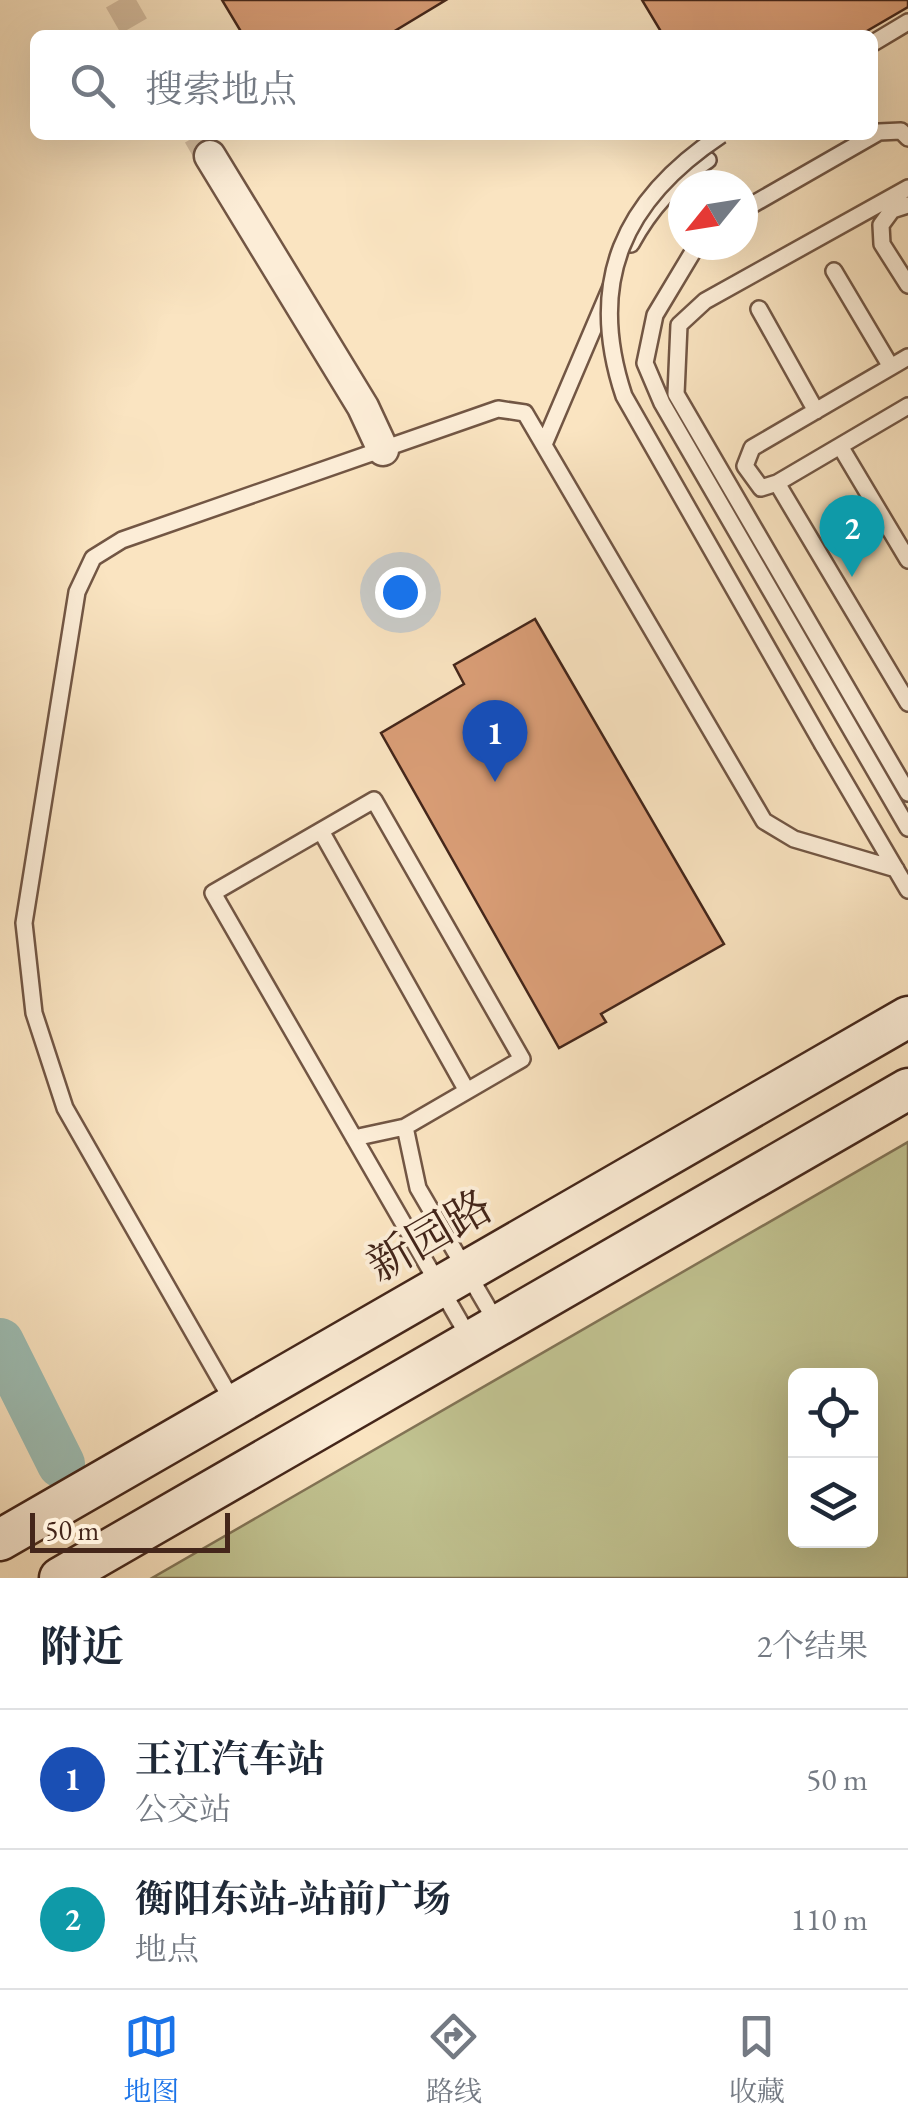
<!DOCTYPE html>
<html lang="zh">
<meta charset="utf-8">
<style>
body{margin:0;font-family:"EB Garamond","Noto Serif SC",serif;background:#f2f2f3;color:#1f2937}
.controls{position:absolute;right:30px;bottom:30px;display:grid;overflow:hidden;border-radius:15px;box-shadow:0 10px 40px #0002}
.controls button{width:90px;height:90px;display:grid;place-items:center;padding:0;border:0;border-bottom:2px solid #e0e1e3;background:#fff;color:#1f2937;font:50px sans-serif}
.compass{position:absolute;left:668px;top:170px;width:90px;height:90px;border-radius:50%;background:#fff;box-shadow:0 10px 40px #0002;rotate:240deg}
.scale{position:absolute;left:30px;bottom:25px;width:200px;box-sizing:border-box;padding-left:10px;border:5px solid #44261a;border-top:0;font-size:28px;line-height:35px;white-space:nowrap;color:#44261a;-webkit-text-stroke:8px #fcedd7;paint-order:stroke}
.you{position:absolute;left:400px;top:592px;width:35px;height:35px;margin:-25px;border:8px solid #fff;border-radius:50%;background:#1a73e8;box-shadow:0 0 0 15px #1a73e833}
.badge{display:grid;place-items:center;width:65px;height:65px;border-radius:50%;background:#1a73e8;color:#fff;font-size:32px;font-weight:700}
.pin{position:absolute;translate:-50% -82px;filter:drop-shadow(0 2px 5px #0008)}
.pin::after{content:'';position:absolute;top:52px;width:35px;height:30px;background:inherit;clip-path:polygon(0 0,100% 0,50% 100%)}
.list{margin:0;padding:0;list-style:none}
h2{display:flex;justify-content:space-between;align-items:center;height:130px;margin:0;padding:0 40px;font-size:42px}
h2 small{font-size:32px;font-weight:400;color:#747a83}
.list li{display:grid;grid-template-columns:65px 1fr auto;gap:30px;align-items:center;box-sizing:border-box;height:140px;padding:0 40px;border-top:2px solid #e0e1e3}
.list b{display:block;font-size:38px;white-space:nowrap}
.list p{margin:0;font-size:32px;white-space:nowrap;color:#747a83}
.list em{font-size:32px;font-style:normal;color:#747a83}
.icon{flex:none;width:55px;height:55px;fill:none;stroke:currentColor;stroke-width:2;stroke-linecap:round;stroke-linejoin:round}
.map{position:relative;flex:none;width:908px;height:1578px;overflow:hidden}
.search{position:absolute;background:#fff;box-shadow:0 10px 40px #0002;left:30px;right:30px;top:30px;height:110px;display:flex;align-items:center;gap:25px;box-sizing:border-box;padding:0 35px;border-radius:15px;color:#747a83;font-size:38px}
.sheet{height:410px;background:#fff}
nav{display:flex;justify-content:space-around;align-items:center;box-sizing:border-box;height:140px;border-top:2px solid #e0e1e3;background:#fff;font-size:28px;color:#747a83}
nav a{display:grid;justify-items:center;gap:5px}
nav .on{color:#1a73e8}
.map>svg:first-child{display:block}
.green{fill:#c1c391;stroke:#827456;stroke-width:2.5;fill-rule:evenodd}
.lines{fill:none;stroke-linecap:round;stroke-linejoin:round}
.river{stroke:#9ebeb4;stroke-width:48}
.building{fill:#da9e77;stroke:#44261a;stroke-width:2.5}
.street-tunnel{stroke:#d6bea0;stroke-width:30;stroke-dasharray:30 15;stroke-linecap:butt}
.lane-casing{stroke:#725644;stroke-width:20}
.street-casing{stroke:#725644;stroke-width:35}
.secondary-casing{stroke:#44261a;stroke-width:45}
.lane{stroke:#fcedd7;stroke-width:15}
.street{stroke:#fcedd7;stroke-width:30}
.secondary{stroke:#fcedd7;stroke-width:40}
.lane-bridge-casing{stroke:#725644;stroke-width:20;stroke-linecap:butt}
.lane-bridge{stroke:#fcedd7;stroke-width:15}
.labels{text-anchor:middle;stroke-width:8;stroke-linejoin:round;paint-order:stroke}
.street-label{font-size:45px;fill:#44261a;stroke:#fcedd7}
</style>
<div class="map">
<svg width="908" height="1578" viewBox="0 0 908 1578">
<rect width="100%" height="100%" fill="#fae4c1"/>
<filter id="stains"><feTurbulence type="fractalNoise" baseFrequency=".002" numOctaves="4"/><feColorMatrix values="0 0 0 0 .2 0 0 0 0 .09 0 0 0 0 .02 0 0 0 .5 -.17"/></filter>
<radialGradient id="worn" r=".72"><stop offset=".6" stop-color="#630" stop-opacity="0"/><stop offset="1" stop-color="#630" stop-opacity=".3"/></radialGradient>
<path class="green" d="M908,1142V1578H152ZM796,1376H870V1540H796Z"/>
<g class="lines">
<path class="river" d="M0,1342L61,1464"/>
</g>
<path class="building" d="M222,0H446L388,35H243Z
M642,0H908V7L860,35H663Z
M535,619L724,944L601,1014L606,1022L559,1048L381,733L464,684L454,665Z"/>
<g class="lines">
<path class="street-tunnel" d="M119,0L139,35
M198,135L210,156"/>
<g class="lane-casing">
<path id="lane" d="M873,43L908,22
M908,188L705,301L679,325L676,394L908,793
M908,205L892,210L881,225L882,244L908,285
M743,210L879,132L901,131L908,138
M631,244C650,209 675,181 708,160
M697,245L655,315L645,363L662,403L908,828
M834,271L891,367
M759,309L816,411
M908,406L777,483L908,703
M545,442L611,287
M840,446L908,560
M777,483L761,488L745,466L752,448L908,357
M823,745L908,890
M321,831L467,1091
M354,1138L405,1127
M470,1339L213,893L374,800L522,1059L405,1127L418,1188L498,1325
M233,1402L65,1108L34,1013L24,923L77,592L93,558L122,540L498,409L525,413L764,821L794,839L896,869"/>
</g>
<g class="street-casing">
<path id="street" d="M210,156L363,407L383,450"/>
</g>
<g class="secondary-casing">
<path id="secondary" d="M0,1540L908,1017
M60,1578L908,1089"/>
</g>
<use href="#lane" class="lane"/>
<use href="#street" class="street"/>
<use href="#secondary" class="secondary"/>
<g class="lane-bridge-casing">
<path id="lane-bridge" d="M721,135C623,200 586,282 624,396L823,745"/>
</g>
<use href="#lane-bridge" class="lane-bridge"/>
</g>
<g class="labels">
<g class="street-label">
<text transform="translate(429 1235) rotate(-30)" y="16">新园路</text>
</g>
</g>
<rect width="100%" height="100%" filter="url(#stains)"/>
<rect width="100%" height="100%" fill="url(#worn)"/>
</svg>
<div class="controls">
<button><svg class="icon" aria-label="locate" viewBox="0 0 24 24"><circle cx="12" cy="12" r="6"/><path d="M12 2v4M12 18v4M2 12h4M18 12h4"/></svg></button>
<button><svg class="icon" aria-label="layers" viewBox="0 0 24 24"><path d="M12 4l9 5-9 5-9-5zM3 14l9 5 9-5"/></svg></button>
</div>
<svg class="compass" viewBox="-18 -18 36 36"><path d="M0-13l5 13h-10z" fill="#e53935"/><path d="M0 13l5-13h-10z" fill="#747a83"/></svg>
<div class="scale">50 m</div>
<div class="you"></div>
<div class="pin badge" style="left:495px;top:782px;background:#1a4fb4">1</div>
<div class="pin badge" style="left:852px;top:577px;background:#0f9aa8">2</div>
<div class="search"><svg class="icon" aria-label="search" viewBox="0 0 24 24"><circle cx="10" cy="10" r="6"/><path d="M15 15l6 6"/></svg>搜索地点</div>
</div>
<section class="sheet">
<h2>附近<small>2个结果</small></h2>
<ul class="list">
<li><span class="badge" style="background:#1a4fb4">1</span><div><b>王江汽车站</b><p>公交站</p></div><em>50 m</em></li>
<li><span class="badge" style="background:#0f9aa8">2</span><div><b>衡阳东站-站前广场</b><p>地点</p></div><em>110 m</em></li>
</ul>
</section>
<nav>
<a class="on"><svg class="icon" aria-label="map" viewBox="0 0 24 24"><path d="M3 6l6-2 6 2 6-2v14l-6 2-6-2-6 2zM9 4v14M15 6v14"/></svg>地图</a>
<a><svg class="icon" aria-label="directions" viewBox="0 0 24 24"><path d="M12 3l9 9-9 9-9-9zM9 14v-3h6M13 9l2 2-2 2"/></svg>路线</a>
<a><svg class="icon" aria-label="saved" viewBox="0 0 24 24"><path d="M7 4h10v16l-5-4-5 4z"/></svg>收藏</a>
</nav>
